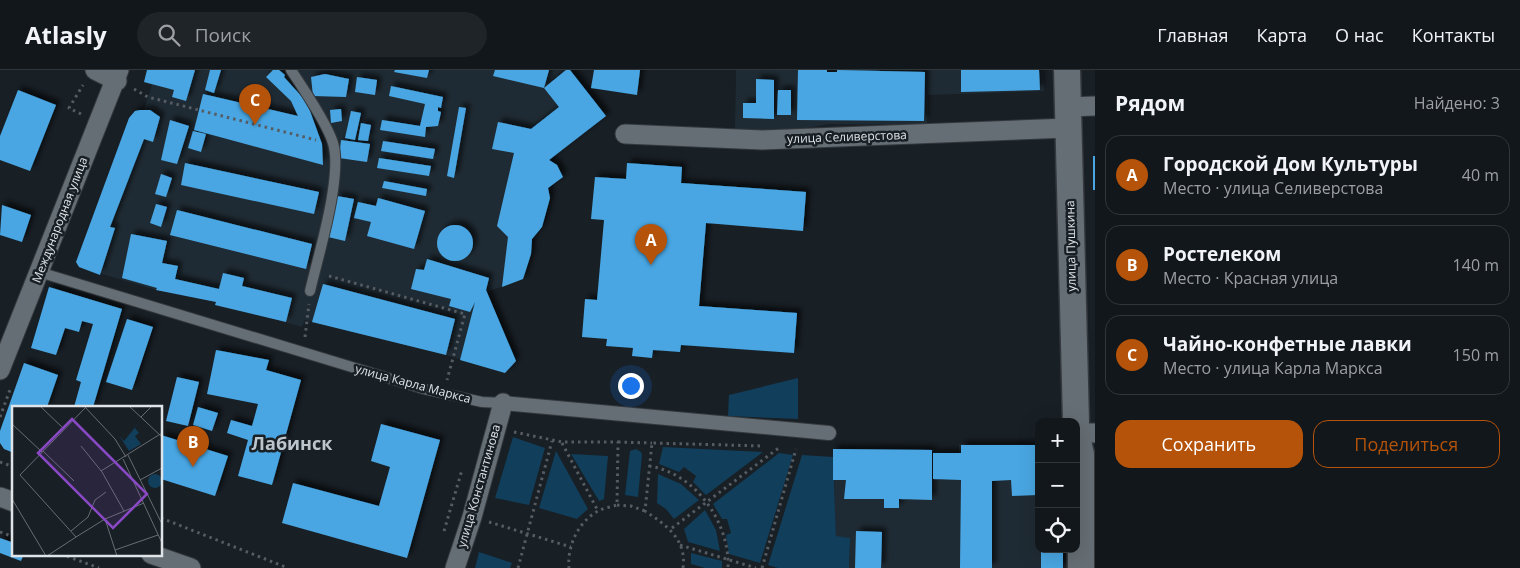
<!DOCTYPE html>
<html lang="ru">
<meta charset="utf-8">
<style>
body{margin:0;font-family:"Open Sans",sans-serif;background:#1f2429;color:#f1f3f6}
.controls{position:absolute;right:15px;bottom:15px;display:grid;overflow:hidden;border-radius:10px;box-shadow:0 5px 20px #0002}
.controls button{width:45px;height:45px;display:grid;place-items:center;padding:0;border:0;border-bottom:1px solid #31363b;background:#12171c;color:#f1f3f6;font:25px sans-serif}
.you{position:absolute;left:630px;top:315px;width:18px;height:18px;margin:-12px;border:4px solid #fff;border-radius:50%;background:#1a73e8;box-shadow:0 0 0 8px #1a73e833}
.badge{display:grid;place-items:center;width:32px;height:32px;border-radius:50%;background:#b45309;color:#fff;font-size:16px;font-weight:700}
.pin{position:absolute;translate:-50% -41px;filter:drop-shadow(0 1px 2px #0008)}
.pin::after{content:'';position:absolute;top:26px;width:18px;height:15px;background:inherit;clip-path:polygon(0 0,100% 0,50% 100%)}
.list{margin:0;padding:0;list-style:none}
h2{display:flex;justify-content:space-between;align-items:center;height:65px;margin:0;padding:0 20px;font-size:21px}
h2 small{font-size:16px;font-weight:400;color:#9c9fa3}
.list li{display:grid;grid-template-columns:32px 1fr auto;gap:15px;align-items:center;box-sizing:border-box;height:80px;margin:0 10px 10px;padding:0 10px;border:1px solid #31363b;border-radius:15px}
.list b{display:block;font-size:19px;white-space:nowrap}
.list p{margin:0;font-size:16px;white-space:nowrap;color:#9c9fa3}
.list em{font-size:16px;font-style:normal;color:#9c9fa3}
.actions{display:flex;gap:10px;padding:15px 20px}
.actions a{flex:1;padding:11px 0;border:1px solid #b45309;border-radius:15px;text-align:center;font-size:18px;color:#b45309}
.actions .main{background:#b45309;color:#fff}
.icon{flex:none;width:28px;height:28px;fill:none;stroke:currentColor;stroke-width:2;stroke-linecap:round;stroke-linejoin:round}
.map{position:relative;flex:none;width:1095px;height:498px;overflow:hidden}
header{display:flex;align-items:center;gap:30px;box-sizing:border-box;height:70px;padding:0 25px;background:#12171c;border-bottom:1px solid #31363b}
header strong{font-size:24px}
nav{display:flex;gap:28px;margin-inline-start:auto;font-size:18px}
.search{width:350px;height:45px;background:#1f2429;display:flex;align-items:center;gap:12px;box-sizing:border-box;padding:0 18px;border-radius:28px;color:#9c9fa3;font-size:19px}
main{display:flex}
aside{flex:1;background:#12171c}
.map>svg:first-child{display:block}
.built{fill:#1f2b34}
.green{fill:#113e5a}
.building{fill:#49a6e2;filter:url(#shadow)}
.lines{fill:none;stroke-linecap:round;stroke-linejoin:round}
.service-casing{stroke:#34393e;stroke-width:12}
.pedestrian-casing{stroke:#34393e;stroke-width:16}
.minor-casing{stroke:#34393e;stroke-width:21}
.secondary-casing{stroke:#34393e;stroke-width:29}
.path{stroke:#565c62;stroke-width:3;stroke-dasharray:2.5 4;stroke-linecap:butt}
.service{stroke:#656e74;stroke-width:10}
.pedestrian{stroke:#656e74;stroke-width:14}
.minor{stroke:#656e74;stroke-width:19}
.secondary{stroke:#656e74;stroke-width:26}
.labels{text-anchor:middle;stroke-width:5;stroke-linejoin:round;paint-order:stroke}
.street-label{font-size:12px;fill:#dfe4e8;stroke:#181f25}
.district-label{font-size:18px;font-weight:bold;fill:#bdc6cd;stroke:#181f25}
.inset-road{fill:none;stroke:#686e73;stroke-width:1}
.view{fill:#8a48c5;fill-opacity:0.15;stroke:#8a48c5;stroke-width:2.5}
.inset-edge{fill:none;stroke:#dfe4e8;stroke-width:2.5}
</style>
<header>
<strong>Atlasly</strong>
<div class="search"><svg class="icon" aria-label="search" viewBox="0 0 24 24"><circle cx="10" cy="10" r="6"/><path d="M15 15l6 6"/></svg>Поиск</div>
<nav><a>Главная</a><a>Карта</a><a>О нас</a><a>Контакты</a></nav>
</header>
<main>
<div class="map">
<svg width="1095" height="498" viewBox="0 0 1095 498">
<defs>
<filter id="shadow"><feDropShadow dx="4.5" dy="-4.5" stdDeviation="2.5" flood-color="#0009"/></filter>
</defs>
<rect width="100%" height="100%" fill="#181f25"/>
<path class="built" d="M147,0H570L606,46L550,90L557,95L563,107L548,118L550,128L542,157L532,169L531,184L523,209L487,222L516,291L505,303L446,285L305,250L302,257L265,246L215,235L216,232L156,220L79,197L76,192L135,41L144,40L152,15L144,12Z
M736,0H1043L1044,21L928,25L927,55L829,54L801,59L735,63Z
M959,374H1039V479H1063V498H849L850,468L836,467L833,379H934V383H959Z"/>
<path class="green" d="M798,308V349L728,346L729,325Z
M513,367L545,378L529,435L495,428Z
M663,377L763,382L706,425L693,412L696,406L684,397L679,402L659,394Z
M636,379L641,382L642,385L638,427L625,425L630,381Z
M556,381L588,439L577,449L539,438Z
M779,383L793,385L760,493L729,484L726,465L731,463L727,449H722L713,434Z
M571,384L608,386L604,429L599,431Z
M802,385L833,387L836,466L850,468L849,498H778L768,495Z
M658,404L681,414L699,430L674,449L666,439L657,433Z
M705,440L716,460L720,481L688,472L684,459Z
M479,482L512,493L510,498H475Z
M691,483L722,491V498H705L691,494Z"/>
<path class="building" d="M147,0H195L186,31L172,27L174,20L144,12Z
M210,0H221L214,23L205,20Z
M273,0H279L285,5L284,7L303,28L310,41L322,74L323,95L194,60L203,24L298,46L291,31L266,7Z
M395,0H429L427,8L394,2Z
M495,0H549L544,18L493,6Z
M566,0H570L606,46L549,90L557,95L563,107L548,118L550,128L542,157L532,169L531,184L523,209L502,217L508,167L497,156L514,83L492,79L498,52L531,59L559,37L544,18Z
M594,0H640L637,25L591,18Z
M798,0H827V2H837V0L925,2L924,51L797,50Z
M961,0H1039L1040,20L961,22Z
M325,4L349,9L346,27L313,26L311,7Z
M357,7L377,10L375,25L355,22Z
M756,9L774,10V49L743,48V33H756Z
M391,16L443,27L441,38L438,37V41L441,42L438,56L426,57L425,67L380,60L382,50L420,56L425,34L389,26Z
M18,20L56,35L30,101L0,90V66Z
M778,20H791V45H777Z
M459,37L466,38L454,108L447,106Z
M341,39L342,51L331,53L330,40Z
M140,40H150L160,47L153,72L144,69L110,157L115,158L100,205L79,197L76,192L129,48L135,41Z
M351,41L361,43L355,70L345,68Z
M170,50L189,56L177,94L161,90Z
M361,53L371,55L368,71L358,70Z
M193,61L206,64L201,82L188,78Z
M341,70L370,74L367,92L339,88Z
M383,71L435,79L433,89L381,81Z
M1093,86H1095V120H1093Z
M379,88L431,96L429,106L377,98Z
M185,93L319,122L314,144L181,115Z
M627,93L682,97L681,113L806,122L803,161L706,153L699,236L797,243L794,283L681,275L680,282L653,280L652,288L632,286L633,278L606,276L607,269L582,267L585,229L597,230L604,150L591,149L595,107L626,109Z
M161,104L172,108L166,127L155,124Z
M384,111L427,119L426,126L382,118Z
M337,126L354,129L345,171L328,167Z
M378,128L425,141L414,179L367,166L371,152L354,148L358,132L376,136Z
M156,134L167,137L161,157L150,153Z
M2,135L31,145L22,172L0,165Z
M177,140L312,174L306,199L170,165Z
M437 173a18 18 0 1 1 36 0a18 18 0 1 1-36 0Z
M131,164L167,171L162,193L178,196L175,209L219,219L223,203L244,208L242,216L292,228L286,252L215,235L216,232L156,220L157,218L122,208Z
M427,189L489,208L486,220L516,291L505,303L460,290L475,232L470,242L449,236L451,229L411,219L416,199L424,200Z
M323,214L455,249L446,285L312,252Z
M49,217L122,239L93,337H74L81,312L76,310L93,254L82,251L79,262L65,258L56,285L31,278Z
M127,249L153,257L132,320L106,312Z
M216,280L269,290L266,300L301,310L272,415L238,406L248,370L227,363L231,350L252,356L258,334L207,324Z
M24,293L58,305L47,337H14V383L4,379L0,373V361Z
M177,307L199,312L188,356L166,351Z
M198,337L218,343L212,361L193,355Z
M381,354L440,370L407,488L282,453L293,413L379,436L390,397L371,391Z
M161,365L228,386L215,426L161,409Z
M961,375H1039V425L1012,426L1011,410L992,411V498H960L961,410L933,409V383H961Z
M833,379L932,380V430L899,429V438H884V429H844L846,410H833Z
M856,461L882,462L881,498H855Z
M0,468L14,473V484H24L21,491L0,483Z
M1041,479H1063V498H1041Z"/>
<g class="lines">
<g class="service-casing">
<path id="service" d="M291,0C303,18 327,53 333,73C343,106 318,186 310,221
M39,202L424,319L482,332L503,333"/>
</g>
<g class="pedestrian-casing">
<path id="pedestrian" d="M503,333L829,363"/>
</g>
<g class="minor-casing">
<path id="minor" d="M95,0L117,11
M1068,37L1095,36
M625,64L762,70L1068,58
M0,300L119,0
M1076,363H1095
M0,427L14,432
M151,484L191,498
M455,498L472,447L503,333"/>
</g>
<g class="secondary-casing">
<path id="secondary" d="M1067,0L1076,352
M1076,364L1081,384V498"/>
</g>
<path class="path" d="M134,19L148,27L316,70
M81,44L69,38L83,15
M329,206L465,244L447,310
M305,267L309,234
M0,347L11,317
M514,362L562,372H618L617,435C611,437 603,438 598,441C578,452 567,476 569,498
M618,372L652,373
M562,373L598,441
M0,392L14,397
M649,396C695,403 730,452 728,498
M617,435L631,436L645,441
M161,448L288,498
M489,452L571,477
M672,458L780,377
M444,461L462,400
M0,462L14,467
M680,475L756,498
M61,484L99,498
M518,498L552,371
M683,498C687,469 666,455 645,441L652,373L763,376
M762,498L796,379"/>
<use href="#service" class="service"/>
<use href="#pedestrian" class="pedestrian"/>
<use href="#minor" class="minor"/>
<use href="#secondary" class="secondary"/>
</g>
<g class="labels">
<g class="street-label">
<text transform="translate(847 67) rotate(-2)" y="4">улица Селиверстова</text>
<text transform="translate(60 150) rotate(-69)" y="4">Международная улица</text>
<text transform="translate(1071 176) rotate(-91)" y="4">улица Пушкина</text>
<text transform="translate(413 314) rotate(15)" y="4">улица Карла Маркса</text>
<text transform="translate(479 416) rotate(-74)" y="4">улица Константинова</text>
</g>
<g class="district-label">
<text x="292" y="380">Лабинск</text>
</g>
</g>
<g transform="translate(12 336)">
<rect width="150" height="150" fill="#181f25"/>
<path d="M129,14L123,22L127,27L123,30L129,38L117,45L107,29L112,35ZM136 75a7 7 0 1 1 14 0a7 7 0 1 1-14 0Z" fill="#113e5a"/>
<path class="inset-road" d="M28,0L52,23M72,0L103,33L114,51M117,0L150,31M129,11L140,0M0,18L30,46M69,40L90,66L112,105M31,45L62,75M116,49L150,118M111,53L150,137M89,65L150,27M128,74L150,62M0,93L34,150M93,113L105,150M59,125L76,111L83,94L94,86M64,131L93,113L132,97M103,144L146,129M35,150L64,131L8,69L75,0"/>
<path class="view" d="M60,13L135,88L101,122L26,47Z"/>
<rect width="150" height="150" class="inset-edge"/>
</g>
</svg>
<div class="controls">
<button>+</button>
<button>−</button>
<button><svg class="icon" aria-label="locate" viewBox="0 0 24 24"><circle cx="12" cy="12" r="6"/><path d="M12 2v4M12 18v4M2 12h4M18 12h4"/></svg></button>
</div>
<div class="you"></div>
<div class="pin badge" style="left:651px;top:195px">A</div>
<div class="pin badge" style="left:193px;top:397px">B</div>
<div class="pin badge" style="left:255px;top:55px">C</div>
</div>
<aside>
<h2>Рядом<small>Найдено: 3</small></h2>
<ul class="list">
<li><span class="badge">A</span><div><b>Городской Дом Культуры</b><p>Место · улица Селиверстова</p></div><em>40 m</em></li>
<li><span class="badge">B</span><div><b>Ростелеком</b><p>Место · Красная улица</p></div><em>140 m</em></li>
<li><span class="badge">C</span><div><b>Чайно-конфетные лавки</b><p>Место · улица Карла Маркса</p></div><em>150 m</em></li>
</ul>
<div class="actions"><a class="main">Сохранить</a><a>Поделиться</a></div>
</aside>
</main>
